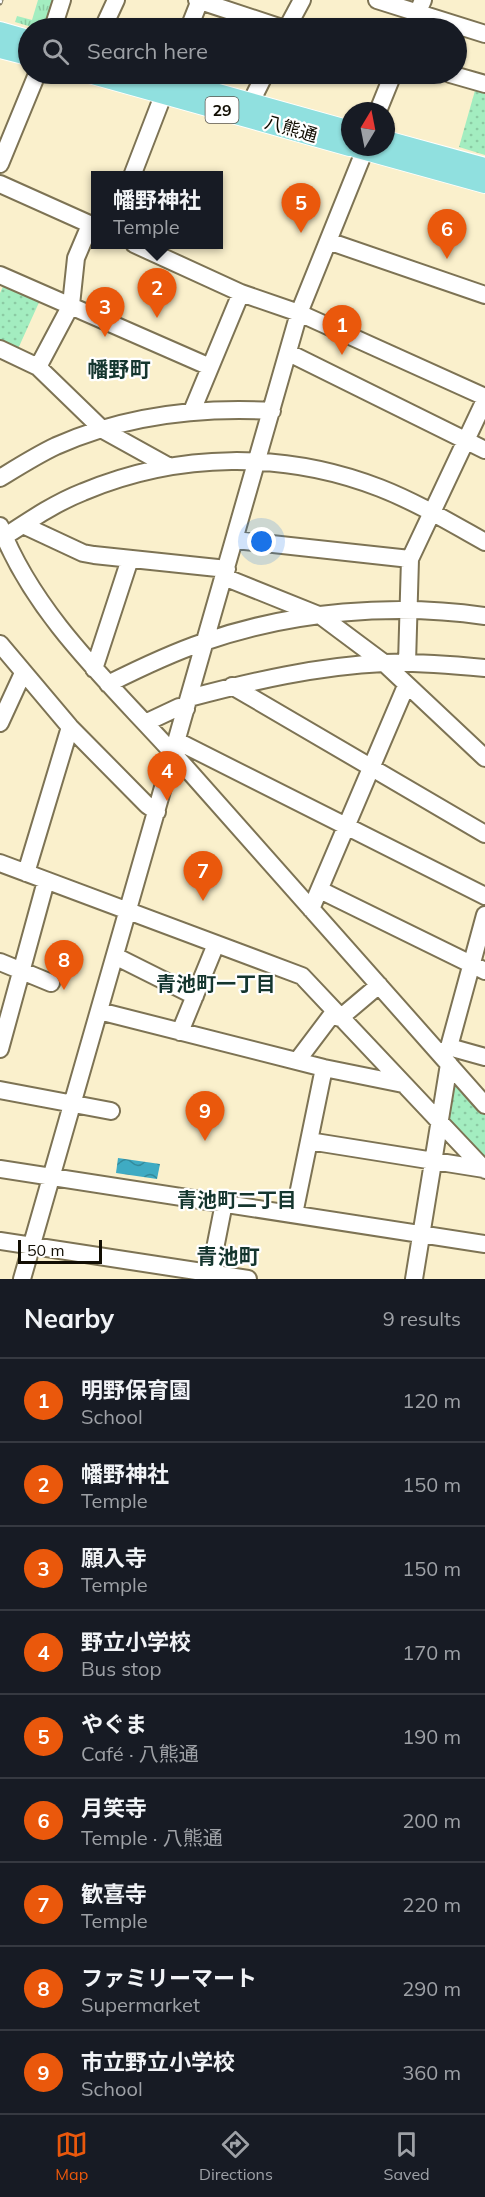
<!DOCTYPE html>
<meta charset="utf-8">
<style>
body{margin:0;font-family:Mulish,"Noto Sans JP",sans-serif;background:#20242c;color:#f1f3f6}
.compass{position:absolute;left:341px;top:102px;width:54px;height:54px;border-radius:50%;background:#171b24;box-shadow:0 2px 4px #0004;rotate:10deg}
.scale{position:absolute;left:18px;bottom:15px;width:84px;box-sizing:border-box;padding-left:6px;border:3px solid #120e03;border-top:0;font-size:16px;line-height:21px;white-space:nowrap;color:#120e03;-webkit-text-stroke:4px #fff;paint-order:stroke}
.you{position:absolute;left:262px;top:542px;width:21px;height:21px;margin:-15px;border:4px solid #fff;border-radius:50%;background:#1a73e8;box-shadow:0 0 0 9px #1a73e833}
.badge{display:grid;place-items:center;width:39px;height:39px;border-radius:50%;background:#ea580c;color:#fff;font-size:20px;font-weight:700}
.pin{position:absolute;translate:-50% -50px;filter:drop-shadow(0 2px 3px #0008)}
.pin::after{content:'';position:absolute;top:32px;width:21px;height:18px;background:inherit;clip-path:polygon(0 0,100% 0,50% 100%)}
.popup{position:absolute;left:91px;top:171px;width:132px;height:78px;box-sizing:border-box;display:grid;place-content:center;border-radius:0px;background:#171b24;filter:drop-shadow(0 2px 4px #0005);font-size:20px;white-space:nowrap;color:#9ea1a6}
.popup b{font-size:22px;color:#f1f3f6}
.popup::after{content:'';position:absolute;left:50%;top:100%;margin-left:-12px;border:12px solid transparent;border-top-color:#171b24}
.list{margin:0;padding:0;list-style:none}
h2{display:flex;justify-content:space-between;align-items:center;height:78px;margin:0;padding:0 24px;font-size:26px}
h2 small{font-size:20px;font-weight:400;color:#9ea1a6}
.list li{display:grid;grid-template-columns:39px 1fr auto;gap:18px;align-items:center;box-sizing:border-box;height:84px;padding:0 24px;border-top:2px solid #363941}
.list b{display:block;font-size:22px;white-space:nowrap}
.list p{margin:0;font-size:20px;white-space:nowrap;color:#9ea1a6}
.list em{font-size:20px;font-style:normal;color:#9ea1a6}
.icon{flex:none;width:33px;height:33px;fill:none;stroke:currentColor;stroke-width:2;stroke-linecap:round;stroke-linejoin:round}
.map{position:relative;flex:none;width:485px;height:1279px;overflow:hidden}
.search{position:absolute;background:#171b24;box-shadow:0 2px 4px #0004;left:18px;right:18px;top:18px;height:66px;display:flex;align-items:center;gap:15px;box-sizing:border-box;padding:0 21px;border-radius:33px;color:#9ea1a6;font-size:22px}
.sheet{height:834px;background:#171b24}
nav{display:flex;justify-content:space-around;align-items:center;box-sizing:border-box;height:84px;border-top:2px solid #363941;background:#171b24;font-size:16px;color:#9ea1a6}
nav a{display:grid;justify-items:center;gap:3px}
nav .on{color:#ea580c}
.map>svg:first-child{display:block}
.grass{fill:url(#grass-tufts)}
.park{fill:url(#park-dots)}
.water{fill:url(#water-waves)}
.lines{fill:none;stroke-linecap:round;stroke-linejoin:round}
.minor-casing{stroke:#7d7354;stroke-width:20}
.major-casing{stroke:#fff;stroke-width:22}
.minor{stroke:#fff;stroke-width:16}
.major{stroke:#90e0df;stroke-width:20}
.rail-casing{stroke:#827b64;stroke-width:5}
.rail{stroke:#fff;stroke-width:3;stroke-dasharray:9;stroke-linecap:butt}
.labels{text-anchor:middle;stroke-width:4.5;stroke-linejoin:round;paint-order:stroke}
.shield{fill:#fff;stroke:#59564f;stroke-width:1.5}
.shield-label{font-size:16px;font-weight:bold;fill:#120e03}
.street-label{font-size:18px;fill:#120e03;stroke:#fff}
.neighbourhood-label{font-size:20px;font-weight:bold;fill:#15362f;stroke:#fff}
.quarter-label{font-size:21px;font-weight:bold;fill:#15362f;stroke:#fff}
</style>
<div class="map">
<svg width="485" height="1279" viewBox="0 0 485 1279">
<defs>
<pattern id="grass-tufts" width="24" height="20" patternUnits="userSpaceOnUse" patternTransform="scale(1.5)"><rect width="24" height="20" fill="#a3edc0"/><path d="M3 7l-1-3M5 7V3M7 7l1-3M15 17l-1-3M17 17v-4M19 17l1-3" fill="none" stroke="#8bcaa3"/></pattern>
<pattern id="park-dots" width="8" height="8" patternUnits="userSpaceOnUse" patternTransform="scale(1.5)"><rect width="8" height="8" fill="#a3edc0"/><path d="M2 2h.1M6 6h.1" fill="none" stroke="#8bcaa3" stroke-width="1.8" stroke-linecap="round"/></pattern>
<pattern id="water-waves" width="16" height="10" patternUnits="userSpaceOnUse" patternTransform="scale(1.5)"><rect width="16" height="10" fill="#3fabc3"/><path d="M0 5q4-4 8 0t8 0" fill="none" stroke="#338a9c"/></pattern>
</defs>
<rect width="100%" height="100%" fill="#faf0cc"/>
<path class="grass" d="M38,0H53L44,28H35L15,22L17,16L32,20Z"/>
<path class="park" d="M476,87L485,89V155L459,147Z
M5,282L41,298L17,351L0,343V293Z
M459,1082L485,1112V1165L447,1125L450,1084Z"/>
<path class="water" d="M118,1158L160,1164L157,1179L116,1173Z"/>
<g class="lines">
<g class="minor-casing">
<path id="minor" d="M197,0L282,28
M377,0L485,34
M53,28L62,0
M103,28L116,0
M189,28L200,0
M287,28L302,0
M411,28L423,0
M450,74L485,84
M251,102L265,74
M378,111L393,74
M0,164L37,74
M132,176L164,93
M0,184L96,227
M328,241L485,295
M134,244L241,293L299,313L485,397
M0,275L210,367
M0,349L38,367L103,430L168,466
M289,353L485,450
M38,367L71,305L76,258L90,225
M192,411L241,293
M0,478C18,467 37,455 56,446C124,416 199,407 272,411
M23,525L83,553L94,555L227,569
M0,526C36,619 116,689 181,762C282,876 384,990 485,1105
M4,537C30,520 55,503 83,492C178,452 285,451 380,488C416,502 451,523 485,542
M235,540L410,559
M224,577L321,616L384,663L485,758
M0,644L70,727L147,805L157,812
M407,663L410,559L485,400
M94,669L130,559
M108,684C140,668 171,653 204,642C292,611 394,603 485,616
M232,686L485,834
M189,698C253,681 318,666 384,663C418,662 452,665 485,668
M0,723L23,673
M145,723L179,707L186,709
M177,741L485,896
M0,863L302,976L485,1170
M26,873L70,727
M320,890L485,971
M311,909L406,686
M115,956L195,996
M0,962L51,983
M99,1011L324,1068L403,1084
M340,1018L379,985
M180,1032L216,944
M449,1047L485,915
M0,1049L46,881
M442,1054L449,1047L485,1057
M297,1061L334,1012
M0,1090L111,1111
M309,1141L484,1169
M0,1169L485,1244
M294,1214L324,1068
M0,1241L248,1279
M22,1279L299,313L366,147
M209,1279L224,1203
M414,1279L449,1064"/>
</g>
<g class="major-casing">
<path id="major" d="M0,32L28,40
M0,48L28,55
M93,74L350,146
M146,74L350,131
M386,141L485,168
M355,147L485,183"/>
</g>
<use href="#minor" class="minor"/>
<use href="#major" class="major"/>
<g class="rail-casing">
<path id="rail" d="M0,3L1,0"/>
</g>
<use href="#rail" class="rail"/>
</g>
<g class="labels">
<rect class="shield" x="205.5" y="97" width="33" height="26" rx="4.5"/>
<g class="shield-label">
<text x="222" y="116">29</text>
</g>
<g class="street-label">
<text transform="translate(291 129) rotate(16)" y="6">八熊通</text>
</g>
<g class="neighbourhood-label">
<text x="216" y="991">青池町一丁目</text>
<text x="237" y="1207">青池町二丁目</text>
</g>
<g class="quarter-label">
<text x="119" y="377">幡野町</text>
<text x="228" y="1264">青池町</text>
</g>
</g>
</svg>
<svg class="compass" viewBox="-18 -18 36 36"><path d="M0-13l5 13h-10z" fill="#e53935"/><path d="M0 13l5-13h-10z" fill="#9ea1a6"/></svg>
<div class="scale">50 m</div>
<div class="you"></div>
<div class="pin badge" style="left:342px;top:355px">1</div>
<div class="pin badge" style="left:157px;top:318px">2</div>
<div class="popup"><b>幡野神社</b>Temple</div>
<div class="pin badge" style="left:105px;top:337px">3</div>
<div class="pin badge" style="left:167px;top:801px">4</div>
<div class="pin badge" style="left:301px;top:233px">5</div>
<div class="pin badge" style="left:447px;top:259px">6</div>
<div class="pin badge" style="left:203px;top:901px">7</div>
<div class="pin badge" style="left:64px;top:990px">8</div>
<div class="pin badge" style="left:205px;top:1141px">9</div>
<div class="search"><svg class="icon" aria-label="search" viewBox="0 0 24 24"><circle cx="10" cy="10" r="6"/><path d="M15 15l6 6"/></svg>Search here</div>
</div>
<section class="sheet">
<h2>Nearby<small>9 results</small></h2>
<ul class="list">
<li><span class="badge">1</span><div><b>明野保育園</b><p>School</p></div><em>120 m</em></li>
<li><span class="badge">2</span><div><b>幡野神社</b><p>Temple</p></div><em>150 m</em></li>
<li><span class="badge">3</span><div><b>願入寺</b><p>Temple</p></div><em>150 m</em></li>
<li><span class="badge">4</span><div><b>野立小学校</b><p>Bus stop</p></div><em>170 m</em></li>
<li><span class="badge">5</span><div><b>やぐま</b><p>Café · 八熊通</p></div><em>190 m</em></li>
<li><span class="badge">6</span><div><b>月笑寺</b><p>Temple · 八熊通</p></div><em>200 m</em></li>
<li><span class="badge">7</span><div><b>歓喜寺</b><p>Temple</p></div><em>220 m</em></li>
<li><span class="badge">8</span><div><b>ファミリーマート</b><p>Supermarket</p></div><em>290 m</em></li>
<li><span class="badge">9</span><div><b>市立野立小学校</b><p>School</p></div><em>360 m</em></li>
</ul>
</section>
<nav>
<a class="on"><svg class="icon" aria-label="map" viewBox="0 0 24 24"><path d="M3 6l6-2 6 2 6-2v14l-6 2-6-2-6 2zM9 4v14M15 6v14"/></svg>Map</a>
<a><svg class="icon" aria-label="directions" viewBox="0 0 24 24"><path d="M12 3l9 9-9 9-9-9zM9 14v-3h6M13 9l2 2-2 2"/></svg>Directions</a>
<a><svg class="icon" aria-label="saved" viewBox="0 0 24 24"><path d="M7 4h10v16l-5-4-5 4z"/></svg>Saved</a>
</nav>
